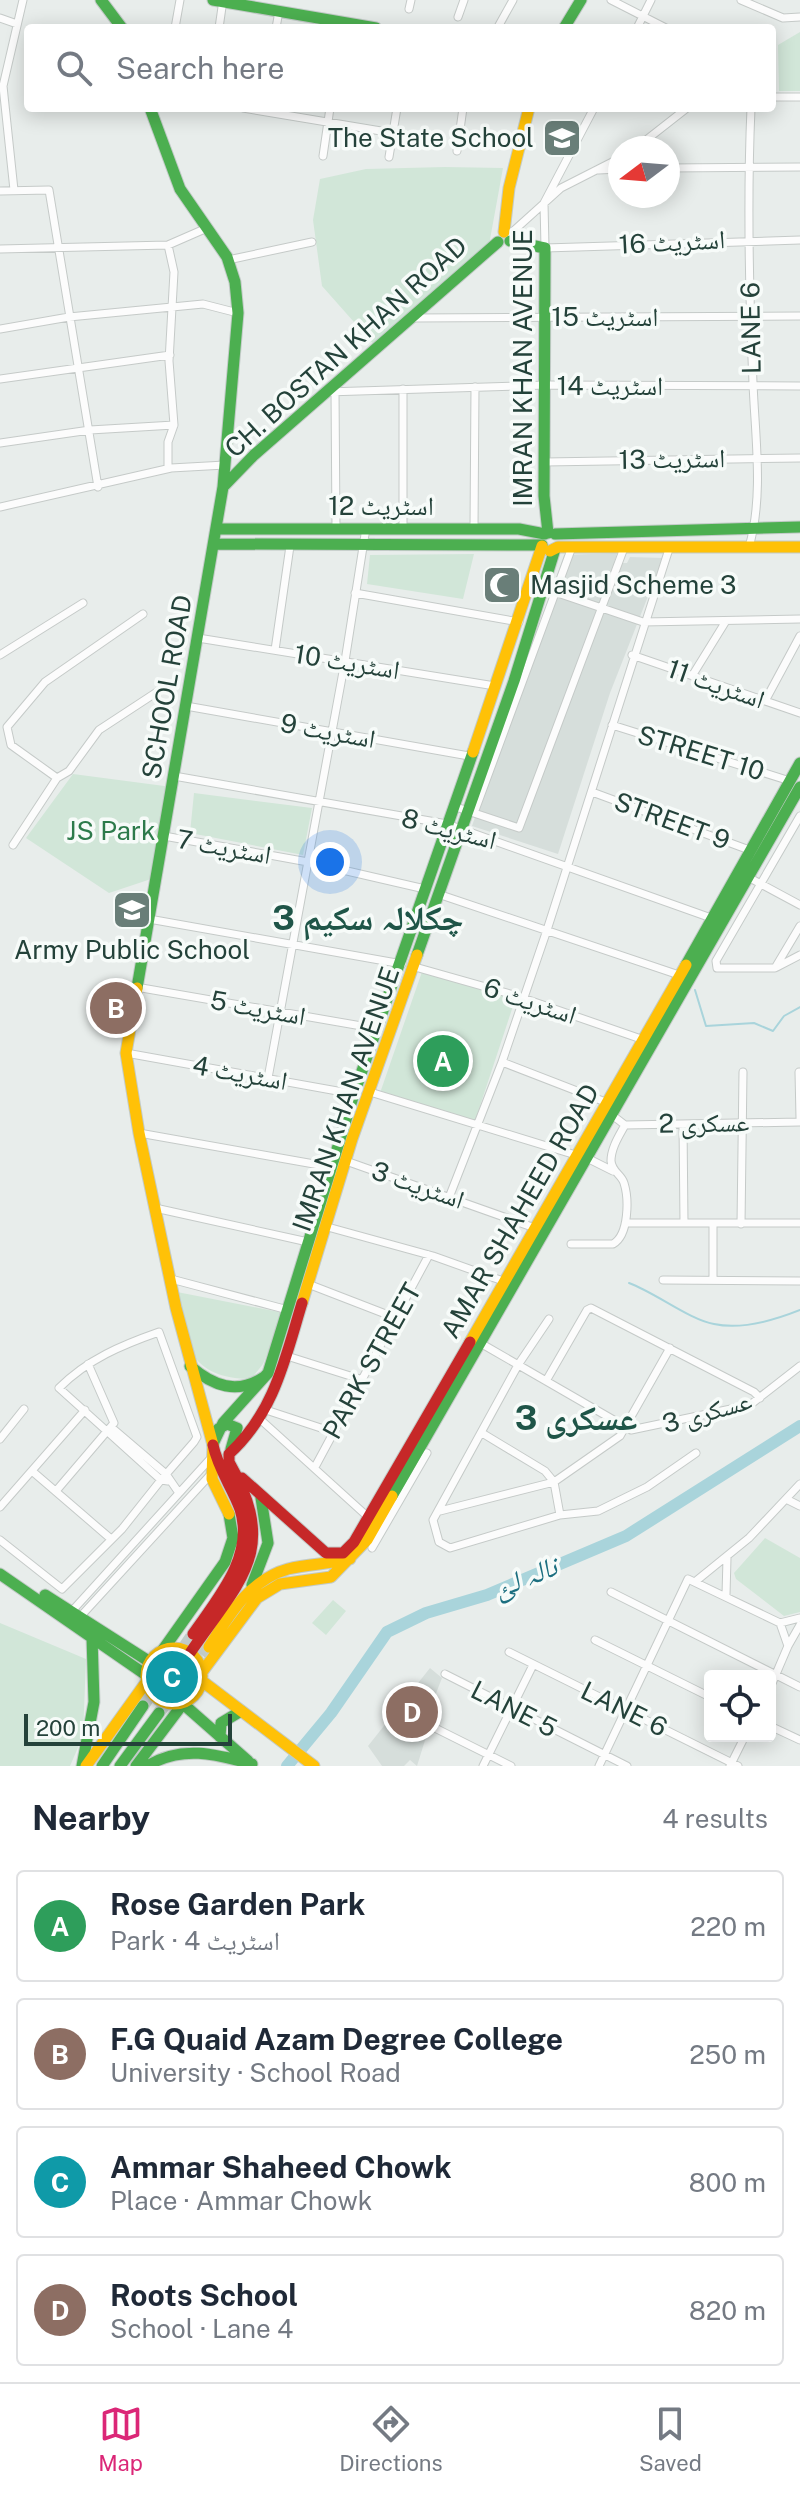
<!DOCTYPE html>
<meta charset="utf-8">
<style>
body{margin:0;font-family:"Public Sans","Noto Naskh Arabic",sans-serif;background:#f6f6f7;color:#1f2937}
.controls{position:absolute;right:24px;bottom:24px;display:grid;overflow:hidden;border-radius:8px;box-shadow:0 4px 20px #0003}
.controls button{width:72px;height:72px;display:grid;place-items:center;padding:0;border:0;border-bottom:2px solid #e0e1e3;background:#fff;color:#1f2937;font:40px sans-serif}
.compass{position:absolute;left:608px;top:136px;width:72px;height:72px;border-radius:50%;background:#fff;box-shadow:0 4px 20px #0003;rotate:254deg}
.scale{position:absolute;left:24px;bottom:20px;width:208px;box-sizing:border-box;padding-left:8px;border:4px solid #24423a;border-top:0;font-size:22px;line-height:28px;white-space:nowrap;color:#24423a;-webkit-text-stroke:6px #f7fbf9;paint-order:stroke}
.you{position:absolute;left:330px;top:862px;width:28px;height:28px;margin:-20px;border:6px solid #fff;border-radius:50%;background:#1a73e8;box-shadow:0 0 0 12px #1a73e833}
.badge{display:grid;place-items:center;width:52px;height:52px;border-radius:50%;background:#db2777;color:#fff;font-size:26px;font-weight:700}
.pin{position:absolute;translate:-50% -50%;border:4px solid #fff;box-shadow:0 2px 8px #0006}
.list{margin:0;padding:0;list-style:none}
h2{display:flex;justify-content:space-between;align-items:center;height:104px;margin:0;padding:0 32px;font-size:34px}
h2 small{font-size:26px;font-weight:400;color:#747a83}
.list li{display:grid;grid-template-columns:52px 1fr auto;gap:24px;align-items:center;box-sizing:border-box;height:112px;margin:0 16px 16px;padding:0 16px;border:2px solid #e0e1e3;border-radius:8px}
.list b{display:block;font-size:30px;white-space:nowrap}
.list p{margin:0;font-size:26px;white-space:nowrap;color:#747a83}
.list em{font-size:26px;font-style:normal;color:#747a83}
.icon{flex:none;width:44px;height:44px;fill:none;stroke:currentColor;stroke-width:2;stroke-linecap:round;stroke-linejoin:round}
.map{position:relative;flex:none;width:800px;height:1766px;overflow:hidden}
.search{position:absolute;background:#fff;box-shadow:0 4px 20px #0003;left:24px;right:24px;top:24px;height:88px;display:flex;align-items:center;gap:20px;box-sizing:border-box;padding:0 28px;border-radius:8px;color:#747a83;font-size:30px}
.sheet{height:616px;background:#fff}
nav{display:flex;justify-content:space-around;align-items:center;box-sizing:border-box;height:112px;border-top:2px solid #e0e1e3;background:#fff;font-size:22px;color:#747a83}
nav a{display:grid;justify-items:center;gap:4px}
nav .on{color:#db2777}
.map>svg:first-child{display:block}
.built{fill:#d6dedb}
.green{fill:#d1e6d8}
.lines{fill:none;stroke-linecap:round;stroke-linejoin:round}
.stream{stroke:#a9d4db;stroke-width:2}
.river{stroke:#a9d4db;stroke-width:12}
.primary-tunnel{stroke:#c1cbc8;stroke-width:12;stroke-dasharray:12 6;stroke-linecap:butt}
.street-casing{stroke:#c5cac8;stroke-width:9}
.fast-casing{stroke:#c3cbc8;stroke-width:13}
.slow-casing{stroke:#c3cbc8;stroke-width:13}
.jam-casing{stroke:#c3cbc8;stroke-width:13}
.street{stroke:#fcfcfc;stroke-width:7}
.fast{stroke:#4caf50;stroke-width:11}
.slow{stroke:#ffc107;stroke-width:11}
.jam{stroke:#c62828;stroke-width:11}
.labels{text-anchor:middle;stroke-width:7;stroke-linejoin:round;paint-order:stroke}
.poi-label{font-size:26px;fill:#24423a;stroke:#f7fbf9;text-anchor:end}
.street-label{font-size:26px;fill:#24423a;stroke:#f7fbf9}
.park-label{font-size:26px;fill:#2d7a4b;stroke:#f7fbf9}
.water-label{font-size:28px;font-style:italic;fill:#1c6f80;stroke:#f7fbf9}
.district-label{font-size:34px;font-weight:bold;fill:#1f5548;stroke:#f7fbf9}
</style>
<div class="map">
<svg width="800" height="1766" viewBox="0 0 800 1766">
<rect width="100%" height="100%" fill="#e8edeb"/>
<path class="built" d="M617,553L614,563H627L630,557L663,558L610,693L558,854L472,826L564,555Z
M430,1668L442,1678L433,1701L431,1721L417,1766L410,1760L404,1766H382L368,1746Z"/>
<path class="green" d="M800,32V91H779L778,45Z
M445,167L503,168L489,245L377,348L322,286L313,220L320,179L366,169Z
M474,554L463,599L367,584L370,555Z
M73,774L172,787L157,877L109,893L26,838Z
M194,793L312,808L303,855L190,833Z
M424,966L516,997L475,1121L380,1093Z
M177,1292L284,1313L263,1364L251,1379C190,1378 184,1346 177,1292Z
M765,1538L800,1558V1612L784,1616L736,1579L734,1573Z
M333,1600L346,1611L326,1635L312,1623Z
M0,1623L86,1659L83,1736L70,1766H0Z"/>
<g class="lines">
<path class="stream" d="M695,990L706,1026L754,1023L773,1031L784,1016L800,1007
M629,1283C656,1293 690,1320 714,1324C741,1330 775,1320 800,1310"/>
<path class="river" d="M287,1766L331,1713L387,1632L426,1613L487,1595L626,1536L800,1426"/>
<path class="primary-tunnel" d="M143,1706L193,1634
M159,1713L209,1647"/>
<g class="street-casing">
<path id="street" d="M611,0L666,28
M741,0L783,18L800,17
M409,9L411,0
M458,17L464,0
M0,18L17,24
M498,27L513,0
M175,28L180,0
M219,28L223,0
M276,28L279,11
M637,28L651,0
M772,97H800
M243,108L393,133
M594,108L544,203L545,248L800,240
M636,148L687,108
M457,151L463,108
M323,156L330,108
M389,157L397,108
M668,168L800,167
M598,170L620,169
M14,190L3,86L23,0
M0,191L49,190L98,487
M509,235L561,188L620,158
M0,249L168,245L207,228
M228,260L312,242
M413,318L800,316
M0,329L69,317L203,304L238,313
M0,379L170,355
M403,389V528
M335,390L336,528
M327,392L546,385L800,386
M0,443L90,430L174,425
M545,462L800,458
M168,468V442L174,425L169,361L174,272L168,245
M0,507L171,468L225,465
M474,529L475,387
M749,547C764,496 755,436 753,383C749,291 747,200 751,108
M543,588L643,622L800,619
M355,593L519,622
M198,638L495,686
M275,650L290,546
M0,655L83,603
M632,655L800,713
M692,676L726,621
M765,701L800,636
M186,706L469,756
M612,725L790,781
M174,776L447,824L714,919
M57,778L11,745L7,727L45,682L143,614
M592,792L752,851
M453,806L519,828L624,548
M474,813L572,547
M800,816L716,961L717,968H775L800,926
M164,836L308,862L425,889
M13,845L57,778L69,771L99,730L160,690
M748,877L800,905
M438,894L682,976
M149,919L402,964
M415,967L514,995L644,1040
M777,967L800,955
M136,987L379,1029
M126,1053L354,1094
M502,1062L608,1103
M799,1072L800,1118
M268,1078L345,661L366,528
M370,1092L579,1156
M612,1115L625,1125L800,1122
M683,1124L684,1223
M139,1133L331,1167
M587,1158L613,1171
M346,1161L535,1228
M450,1195L502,1062L547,930L669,549
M155,1208L308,1242
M626,1223H800
M713,1224V1279
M741,1224L743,1072
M324,1226L433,1256L503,1281
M571,1244H613C629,1235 629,1199 624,1183C621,1174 612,1172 611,1161C611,1148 619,1136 625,1125
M171,1279L288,1310
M663,1280L800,1281
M308,1284L396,1318
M549,1319L518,1365L433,1520L439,1542L450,1548L560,1515L598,1511L647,1487L696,1453
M482,1344L631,1430L750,1405L800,1366
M287,1356L363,1380
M546,1381L587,1310L591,1308L754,1392L760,1398
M266,1410L333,1432
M261,1420L368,1517
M112,1428L166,1474L179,1493
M482,1433L545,1471L554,1482L560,1515
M0,1439L24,1409
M315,1467L429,1255
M32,1471L111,1539
M56,1491L114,1423L88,1364
M788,1500L800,1506
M0,1507L85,1410
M440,1511L554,1482L620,1436L670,1348
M0,1540L62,1589L122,1529L161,1480L194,1442L197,1437L159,1332C122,1345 88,1359 59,1388L161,1480L168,1481
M372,1548L427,1453
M696,1581L749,1538L800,1484
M611,1592L800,1687
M726,1595L727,1558
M72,1611L210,1459
M80,1617L211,1474
M780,1623L800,1618
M595,1640L710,1697
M788,1646L800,1625
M509,1652L738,1766
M445,1674L627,1766
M770,1726L800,1740
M433,1727L511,1766
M483,1766L533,1665
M599,1766L688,1579L780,1623L788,1646L770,1688
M730,1766L745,1736"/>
</g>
<g class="fast-casing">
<path id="fast" d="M101,0L122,28
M213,0L376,28
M564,28L581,0
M510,241L545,248L544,496L548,533
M224,486L254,455L498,242
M216,529H519L545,534
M555,534L800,527
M214,544L542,545
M417,955L514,681L555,549
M686,965L800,763
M137,988L223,487L238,313L235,282L227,257L180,189L150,108
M190,1366C213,1386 237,1395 264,1377
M218,1429L227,1424L237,1428L231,1449
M213,1444L223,1423L268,1373L354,1094L473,752
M392,1496L800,787
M0,1574L146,1675
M252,1585L268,1543L261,1498
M45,1595L150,1662
M162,1651L225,1562L233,1538L229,1514
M182,1703L248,1761
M220,1737L221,1723L241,1711
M82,1766L94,1702L92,1637
M102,1766L143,1706
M120,1766L159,1713
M136,1766L179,1709V1703
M147,1766C182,1745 215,1754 252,1764"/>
</g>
<g class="slow-casing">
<path id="slow" d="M504,232L509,188L529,108
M550,551L558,547H800
M473,752L542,546
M137,988L126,1053L139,1133L176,1308L213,1445L212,1479L229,1514
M302,1303L352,1139L417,955
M470,1342L686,965
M209,1647C229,1615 249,1580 288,1569C308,1564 330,1564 350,1559
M146 1676a28 28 0 1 1 56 0a28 28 0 1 1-56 0Z
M202,1672L257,1598L280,1584L331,1577L367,1540L392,1496
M202,1681L314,1766
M86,1766L147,1681"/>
</g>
<g class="jam-casing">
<path id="jam" d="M242,1478L326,1553H343L354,1542L470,1342
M193,1634C218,1598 255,1556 240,1509C232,1487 218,1469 213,1445
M190,1653C240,1580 280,1551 229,1462V1454C274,1413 285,1359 302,1303"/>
</g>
<use href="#street" class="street"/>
<use href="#fast" class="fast"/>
<use href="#slow" class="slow"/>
<use href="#jam" class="jam"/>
</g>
<defs>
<g id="school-square" transform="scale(2)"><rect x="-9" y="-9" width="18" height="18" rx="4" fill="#697e78" stroke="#f7fbf9"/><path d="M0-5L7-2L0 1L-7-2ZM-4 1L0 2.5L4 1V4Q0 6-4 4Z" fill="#fff"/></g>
<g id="mosque-square" transform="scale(2)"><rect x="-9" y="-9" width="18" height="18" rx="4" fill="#697e78" stroke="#f7fbf9"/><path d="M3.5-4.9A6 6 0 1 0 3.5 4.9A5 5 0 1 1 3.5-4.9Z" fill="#fff"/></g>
</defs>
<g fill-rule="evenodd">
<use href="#school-square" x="562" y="138"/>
<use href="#mosque-square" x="502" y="585"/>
<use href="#school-square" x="132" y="910"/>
</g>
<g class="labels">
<g class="poi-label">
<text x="534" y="147">The State School</text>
<text x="530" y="594" text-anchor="start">Masjid Scheme 3</text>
<text x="132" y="959" text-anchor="middle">Army Public School</text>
</g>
<g class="street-label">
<text transform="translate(672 242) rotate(-3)" y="9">اسٹریٹ 16</text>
<text x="605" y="326">اسٹریٹ 15</text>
<text transform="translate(751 328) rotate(-91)" y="9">LANE 6</text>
<text transform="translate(346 347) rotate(-42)" y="9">CH. BOSTAN KHAN ROAD</text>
<text transform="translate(523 368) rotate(-90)" y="9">IMRAN KHAN AVENUE</text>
<text x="610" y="395">اسٹریٹ 14</text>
<text transform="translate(672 459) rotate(-1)" y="9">اسٹریٹ 13</text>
<text x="381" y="515">اسٹریٹ 12</text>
<text transform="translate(347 662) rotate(9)" y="9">اسٹریٹ 10</text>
<text transform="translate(716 684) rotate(19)" y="9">اسٹریٹ 11</text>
<text transform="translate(167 687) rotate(-80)" y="9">SCHOOL ROAD</text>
<text transform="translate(328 731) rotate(10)" y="9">اسٹریٹ 9</text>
<text transform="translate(701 753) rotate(17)" y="9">STREET 10</text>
<text transform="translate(672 821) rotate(20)" y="9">STREET 9</text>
<text transform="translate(449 829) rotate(14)" y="9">اسٹریٹ 8</text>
<text transform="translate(224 847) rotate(10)" y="9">اسٹریٹ 7</text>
<text transform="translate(530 1001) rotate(18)" y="9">اسٹریٹ 6</text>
<text transform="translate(258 1008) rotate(10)" y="9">اسٹریٹ 5</text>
<text transform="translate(240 1073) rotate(10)" y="9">اسٹریٹ 4</text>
<text transform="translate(346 1099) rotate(-71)" y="9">IMRAN KHAN AVENUE</text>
<text transform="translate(704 1123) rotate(-1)" y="9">عسکری 2</text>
<text transform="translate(418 1185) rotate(19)" y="9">اسٹریٹ 3</text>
<text transform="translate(520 1211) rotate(-60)" y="9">AMAR SHAHEED ROAD</text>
<text transform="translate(372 1361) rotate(-61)" y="9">PARK STREET</text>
<text transform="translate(707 1412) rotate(-16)" y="9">عسکری 3</text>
<text transform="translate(514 1709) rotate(27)" y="9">LANE 5</text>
<text transform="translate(624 1709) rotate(26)" y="9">LANE 6</text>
</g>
<g class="park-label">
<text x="111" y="840">JS Park</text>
</g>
<g class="water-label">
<text transform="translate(525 1577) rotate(-22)" y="10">نالہ لئ</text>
</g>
<g class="district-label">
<text x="368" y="930">چکلالہ سکیم 3</text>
<text x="576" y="1430">عسکری 3</text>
</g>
</g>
</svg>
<div class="controls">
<button><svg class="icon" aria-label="locate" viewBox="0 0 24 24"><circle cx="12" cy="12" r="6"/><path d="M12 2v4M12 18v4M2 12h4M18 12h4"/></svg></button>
</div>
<svg class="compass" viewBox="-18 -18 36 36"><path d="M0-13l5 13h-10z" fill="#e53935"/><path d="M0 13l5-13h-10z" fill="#747a83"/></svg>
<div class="scale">200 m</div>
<div class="you"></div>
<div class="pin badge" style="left:443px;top:1061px;background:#2e9e5b">A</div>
<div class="pin badge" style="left:116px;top:1008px;background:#8d6e63">B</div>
<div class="pin badge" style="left:172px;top:1677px;background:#0f9aa8">C</div>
<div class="pin badge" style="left:412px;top:1712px;background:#8d6e63">D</div>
<div class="search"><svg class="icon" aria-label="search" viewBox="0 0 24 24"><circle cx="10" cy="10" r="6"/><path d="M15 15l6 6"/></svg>Search here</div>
</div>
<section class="sheet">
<h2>Nearby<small>4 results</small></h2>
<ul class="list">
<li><span class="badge" style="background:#2e9e5b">A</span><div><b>Rose Garden Park</b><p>Park · اسٹریٹ 4</p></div><em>220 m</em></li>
<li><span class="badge" style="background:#8d6e63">B</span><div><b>F.G Quaid Azam Degree College</b><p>University · School Road</p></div><em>250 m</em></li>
<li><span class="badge" style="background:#0f9aa8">C</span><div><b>Ammar Shaheed Chowk</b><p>Place · Ammar Chowk</p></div><em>800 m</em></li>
<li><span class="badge" style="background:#8d6e63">D</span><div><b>Roots School</b><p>School · Lane 4</p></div><em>820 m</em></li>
</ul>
</section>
<nav>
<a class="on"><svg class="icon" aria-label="map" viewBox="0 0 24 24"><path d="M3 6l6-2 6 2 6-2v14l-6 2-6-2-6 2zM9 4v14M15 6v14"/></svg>Map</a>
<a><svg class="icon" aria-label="directions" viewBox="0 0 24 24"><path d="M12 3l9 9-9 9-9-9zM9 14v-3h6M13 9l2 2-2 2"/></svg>Directions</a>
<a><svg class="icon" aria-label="saved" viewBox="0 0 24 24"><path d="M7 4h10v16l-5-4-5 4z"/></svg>Saved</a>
</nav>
